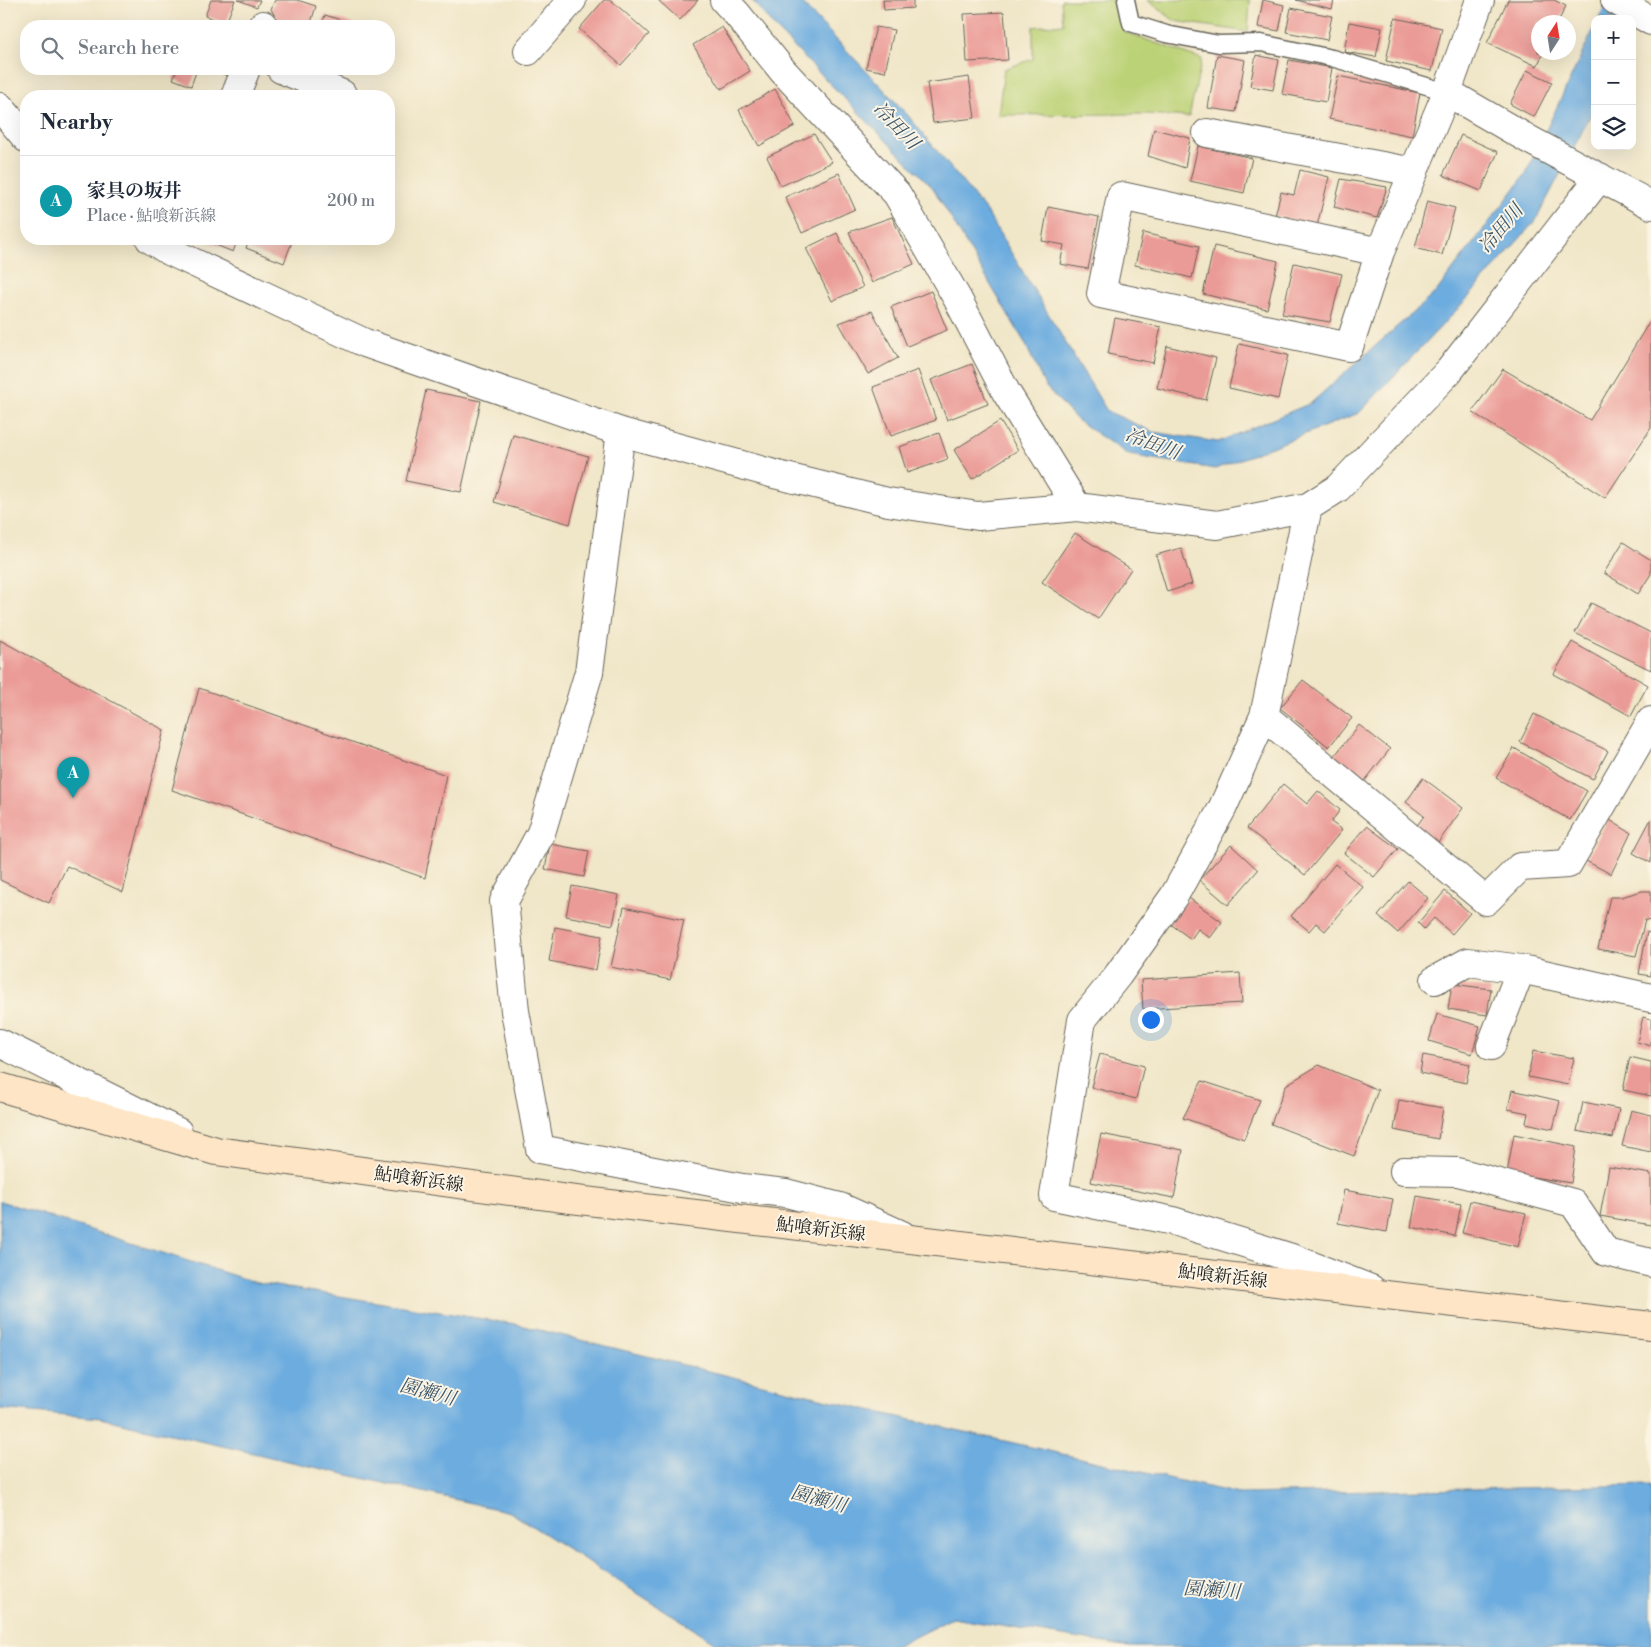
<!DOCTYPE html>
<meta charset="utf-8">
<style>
body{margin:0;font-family:"Libre Bodoni","Noto Serif JP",serif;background:#f2f2f3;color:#1f2937}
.controls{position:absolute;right:15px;top:15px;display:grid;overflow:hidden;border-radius:10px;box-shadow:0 5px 20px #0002}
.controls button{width:45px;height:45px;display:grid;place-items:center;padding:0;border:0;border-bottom:1px solid #e0e1e3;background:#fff;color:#1f2937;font:25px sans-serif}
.compass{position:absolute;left:1531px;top:15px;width:45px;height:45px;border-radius:50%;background:#fff;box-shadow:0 5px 20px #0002;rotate:12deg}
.you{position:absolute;left:1150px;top:1019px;width:18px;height:18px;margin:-12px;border:4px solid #fff;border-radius:50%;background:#1a73e8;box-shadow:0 0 0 8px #1a73e833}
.badge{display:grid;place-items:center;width:32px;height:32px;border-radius:50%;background:#b45309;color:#fff;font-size:16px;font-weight:700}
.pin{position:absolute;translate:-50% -41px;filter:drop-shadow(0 1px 2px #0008)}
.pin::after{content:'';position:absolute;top:26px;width:18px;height:15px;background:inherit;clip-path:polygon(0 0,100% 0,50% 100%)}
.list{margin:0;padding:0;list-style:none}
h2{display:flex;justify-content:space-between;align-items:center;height:65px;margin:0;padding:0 20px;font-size:21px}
h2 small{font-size:16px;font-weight:400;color:#747a83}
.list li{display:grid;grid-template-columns:32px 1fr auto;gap:15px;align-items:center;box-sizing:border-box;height:90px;padding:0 20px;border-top:1px solid #e0e1e3}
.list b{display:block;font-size:19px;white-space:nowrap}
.list p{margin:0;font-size:16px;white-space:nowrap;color:#747a83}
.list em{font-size:16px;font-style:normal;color:#747a83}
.icon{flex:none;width:28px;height:28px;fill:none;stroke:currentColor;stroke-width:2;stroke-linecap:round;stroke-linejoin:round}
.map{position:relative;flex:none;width:1651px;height:1647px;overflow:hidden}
.search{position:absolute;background:#fff;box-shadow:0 5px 20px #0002;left:20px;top:20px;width:375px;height:55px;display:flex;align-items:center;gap:12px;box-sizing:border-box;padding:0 18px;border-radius:20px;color:#747a83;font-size:19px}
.panel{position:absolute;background:#fff;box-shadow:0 5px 20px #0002;left:20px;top:90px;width:375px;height:155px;border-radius:20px}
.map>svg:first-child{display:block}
.green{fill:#bbd276;stroke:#6c7749}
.water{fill:#6cacdf;stroke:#44647e}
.building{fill:#eb9b97}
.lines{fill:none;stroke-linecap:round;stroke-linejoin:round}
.service-casing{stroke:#666358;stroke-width:19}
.minor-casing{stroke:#666358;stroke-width:30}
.secondary-casing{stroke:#666358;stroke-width:30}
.service{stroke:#fff;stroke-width:16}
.minor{stroke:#fff;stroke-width:28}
.secondary{stroke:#fde5c5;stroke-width:28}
.labels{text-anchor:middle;stroke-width:4;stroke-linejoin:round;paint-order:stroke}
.street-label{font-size:18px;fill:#1c1c1c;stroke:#fcf5e5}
.water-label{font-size:19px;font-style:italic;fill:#3c566a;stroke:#fcf5e5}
</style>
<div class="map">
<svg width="1651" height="1647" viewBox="0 0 1651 1647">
<rect width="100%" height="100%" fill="#fcf5e5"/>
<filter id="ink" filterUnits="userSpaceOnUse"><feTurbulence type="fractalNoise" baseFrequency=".02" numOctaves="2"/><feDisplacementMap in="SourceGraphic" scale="10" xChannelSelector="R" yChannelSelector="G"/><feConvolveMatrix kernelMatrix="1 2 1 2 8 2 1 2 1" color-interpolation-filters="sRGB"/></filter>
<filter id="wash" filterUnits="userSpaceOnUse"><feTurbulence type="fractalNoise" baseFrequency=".0096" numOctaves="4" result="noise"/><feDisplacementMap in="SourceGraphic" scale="20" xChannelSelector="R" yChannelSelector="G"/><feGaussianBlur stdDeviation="1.12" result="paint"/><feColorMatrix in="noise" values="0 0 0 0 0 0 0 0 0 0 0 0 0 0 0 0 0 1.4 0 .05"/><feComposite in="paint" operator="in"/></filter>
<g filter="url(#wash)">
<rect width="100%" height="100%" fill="#f0e6c8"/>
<path class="green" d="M1061,0H1117L1124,32L1202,59L1189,117L1147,114L998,115L1004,69L1033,59V27L1063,24Z
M1147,0H1250L1248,32L1175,21Z"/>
<path class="water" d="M752,0H799L906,113L986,211L1107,411L1153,432L1218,442L1311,403L1436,292L1525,175L1595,26V107L1536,220L1467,299L1359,413L1215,469L1129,455L1078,421L1045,386L1025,343L933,188L775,28Z
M1608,0L1632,19H1599Z
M0,1201L257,1283L515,1324L890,1415L1239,1494L1651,1485V1647H1130L952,1618L895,1647H762L717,1644L510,1512L100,1418L0,1409Z"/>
<g id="blocks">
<path class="building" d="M211,0H235L226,23L205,16Z
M238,0H260L257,7Z
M275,0H297L316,6L310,26H280L271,9Z
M604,0H611L649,34L621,65L579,29Z
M658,0H698L680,20Z
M883,0H913V8L884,10Z
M1263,0L1284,5L1279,31L1258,27Z
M1296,0H1334L1332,9Z
M1508,0H1554L1566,6L1558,22H1538V52H1544L1537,66L1487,43Z
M1291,8L1332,16L1327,40L1286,32Z
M1004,12L1008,60L967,62L964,14Z
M325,15L360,26H321Z
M1395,18L1442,28L1432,71L1386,61Z
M1349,22L1382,28L1376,57L1344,52Z
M722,27L750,71L721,89L693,45Z
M876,27L894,30L885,72L866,68Z
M1217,55L1245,60L1236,112L1208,108Z
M1256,55L1279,60L1273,90L1250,86Z
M1289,60L1332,68L1326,102L1282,94Z
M177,69H197L191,86L173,79Z
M209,69H231L228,76Z
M335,69H355L353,75Z
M1527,70L1552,82L1534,117L1510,104Z
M1338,76L1420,93L1412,136L1329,119Z
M969,77L975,118L933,123L927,83Z
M775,89L795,126L759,146L739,110Z
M255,92L267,96H253Z
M1154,129L1190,138L1185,168L1148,156Z
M814,134L832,162L781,186L767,157Z
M1461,135L1498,152L1481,191L1443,175Z
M1198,146L1252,158L1244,193L1190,181Z
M1300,170L1329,177L1317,226L1275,216L1281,192L1294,195Z
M839,173L855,209L802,233L785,197Z
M1341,179L1387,187L1377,218L1334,207Z
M1427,201L1455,208L1442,255L1415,248Z
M1048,207L1099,217L1088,269L1060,264L1064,245L1042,241Z
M892,217L914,264L872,283L849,232Z
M837,233L863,287L832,301L806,248Z
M1143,233L1199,246L1192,278L1135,265Z
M207,239H238L233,252L206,241Z
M249,239H293L284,263L246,248Z
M1214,246L1278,261L1267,309L1203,294Z
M1294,263L1342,274L1330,322L1282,314Z
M931,291L947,330L907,346L891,307Z
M872,311L898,358L868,374L839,323Z
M1115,318L1161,327L1153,363L1108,354Z
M1651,319V428L1605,498L1472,412L1503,369L1590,420Z
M1239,344L1288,355L1278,399L1229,388Z
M1167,346L1216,358L1206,400L1157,388Z
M972,364L988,404L947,420L931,380Z
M918,370L936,420L891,436L873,387Z
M426,390L481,401L461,492L406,481Z
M1000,421L1018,450L972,479L954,450Z
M939,433L948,459L907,473L899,447Z
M513,435L588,456L570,524L494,502Z
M1075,533L1131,569L1098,619L1042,582Z
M1623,542L1651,560V574L1638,594L1604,573Z
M1181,548L1192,584L1167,592L1156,555Z
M1591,603L1651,633V670L1575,633Z
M0,640L164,730L123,892L67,866L49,903L0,880Z
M1572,642L1648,685L1631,716L1554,674Z
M1303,680L1352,718L1329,747L1280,708Z
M199,688L446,775L425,878L172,790Z
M1534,714L1608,751L1593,779L1520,742Z
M1359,725L1390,749L1363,783L1332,759Z
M1514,748L1587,791L1570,820L1496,778Z
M1423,778L1463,808L1437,844L1415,828L1424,816L1406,802Z
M1283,784L1307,804L1318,791L1340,810L1331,822L1342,830L1305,875L1247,828Z
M1608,819L1631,833L1611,874L1586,861Z
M1651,819V863L1633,853Z
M1367,826L1398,849L1374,877L1344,853Z
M550,844L589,851L584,877L545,869Z
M1231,845L1258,870L1228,905L1199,880Z
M1335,864L1363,887L1325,931L1316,923L1309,931L1291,916Z
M1408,881L1428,898L1398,933L1378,916Z
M572,886L619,895L613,925L566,916Z
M1445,891L1470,913L1452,934L1434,918L1424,929L1418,923Z
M1642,891H1651V921L1645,920L1636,956L1598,949L1610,897H1621Z
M1189,898L1222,922L1210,938L1198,929L1191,939L1169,923Z
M624,907L684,920L670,980L611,967Z
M555,927L602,936L596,970L549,961Z
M1647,932L1651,933V976L1639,974Z
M1240,973L1242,1003L1143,1009L1141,980Z
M1452,984L1491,989L1487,1015L1448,1009Z
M1437,1014L1480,1026L1472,1054L1429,1041Z
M1643,1017L1651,1019V1046L1637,1042Z
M1533,1051L1574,1058L1568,1085L1528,1077Z
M1100,1054L1144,1066L1136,1099L1091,1087Z
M1423,1055L1470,1064L1466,1083L1420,1073Z
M1630,1057L1651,1062V1096L1623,1090Z
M1319,1065L1378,1090L1354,1156L1271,1124L1286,1085Z
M1202,1081L1260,1100L1244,1139L1183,1118Z
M1512,1090L1560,1101L1553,1129L1526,1123L1528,1113L1508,1109Z
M1399,1100L1443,1108L1438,1139L1394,1130Z
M1583,1102L1619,1109L1613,1138L1577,1131Z
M1631,1110L1651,1115V1152L1622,1146Z
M1101,1134L1183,1150L1174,1198L1091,1182Z
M1514,1134L1576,1147L1571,1183L1507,1173Z
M1609,1167L1651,1174V1225L1600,1216Z
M1344,1190L1393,1199L1387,1232L1338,1223Z
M1417,1196L1461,1204L1455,1236L1411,1227Z
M1470,1201L1526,1213L1518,1247L1462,1233Z"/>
</g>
</g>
<g filter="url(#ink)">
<use href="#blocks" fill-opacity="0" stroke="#666358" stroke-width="1"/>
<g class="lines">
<g class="service-casing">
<path id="service" d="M1126,0L1131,23L1166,34L1219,44L1261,43L1332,58L1447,92"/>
</g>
<g class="minor-casing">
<path id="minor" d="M724,0L737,14L783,71L897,194L957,298L1006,392L1077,507
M1615,0L1651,21
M262,26L263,25
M528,51L572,0
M281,69L342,94
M1447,92L1528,139L1651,205
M235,96L246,69
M0,107L26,138
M1207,133L1414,172
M150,239L167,250L365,343L621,432
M1380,252L1121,196L1101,294L1349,347L1380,252L1447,92L1480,0
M1308,507L1264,716L1222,809L1174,896L1118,975L1082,1020L1054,1196L1173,1221L1292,1258L1371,1289
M1264,716L1486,901L1520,867L1568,864L1651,721
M1435,980L1468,962L1521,969
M0,1043L178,1132
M1491,1046L1521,969L1651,998
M1404,1171L1458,1172L1573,1203L1606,1252L1651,1263
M902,1235L840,1207L786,1193L742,1188L540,1149L515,1011L504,901L541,833L589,672L621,432L778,475L888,502L978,516L1077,507L1217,525L1308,507L1338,488L1449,371L1600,177"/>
</g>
<g class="secondary-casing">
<path id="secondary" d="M0,1087L216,1151L569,1199L1651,1326"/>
</g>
<use href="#service" class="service"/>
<use href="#minor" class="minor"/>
<use href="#secondary" class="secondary"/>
</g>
</g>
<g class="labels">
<g class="street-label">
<text transform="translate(419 1179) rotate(8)" y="6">鮎喰新浜線</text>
<text transform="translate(821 1229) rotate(7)" y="6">鮎喰新浜線</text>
<text transform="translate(1223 1276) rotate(7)" y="6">鮎喰新浜線</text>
</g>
<g class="water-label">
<text transform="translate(897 125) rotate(46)" y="7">冷田川</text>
<text transform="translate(1500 228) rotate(-50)" y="7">冷田川</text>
<text transform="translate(1153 443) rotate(20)" y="7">冷田川</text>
<text transform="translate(428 1391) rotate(15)" y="7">園瀬川</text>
<text transform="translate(819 1498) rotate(15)" y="7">園瀬川</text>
<text transform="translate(1212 1589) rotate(4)" y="7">園瀬川</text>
</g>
</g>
</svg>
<div class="controls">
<button>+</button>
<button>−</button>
<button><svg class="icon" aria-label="layers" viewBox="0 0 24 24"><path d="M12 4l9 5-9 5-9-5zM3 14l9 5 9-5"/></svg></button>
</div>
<svg class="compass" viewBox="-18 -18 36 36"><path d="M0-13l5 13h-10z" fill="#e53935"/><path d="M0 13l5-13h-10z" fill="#747a83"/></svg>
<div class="you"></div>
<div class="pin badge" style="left:73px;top:798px;background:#0f9aa8">A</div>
<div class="search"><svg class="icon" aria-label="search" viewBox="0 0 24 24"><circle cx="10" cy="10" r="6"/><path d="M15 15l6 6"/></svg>Search here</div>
<section class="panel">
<h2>Nearby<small></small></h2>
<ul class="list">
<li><span class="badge" style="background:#0f9aa8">A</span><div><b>家具の坂井</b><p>Place · 鮎喰新浜線</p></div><em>200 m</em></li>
</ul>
</section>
</div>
